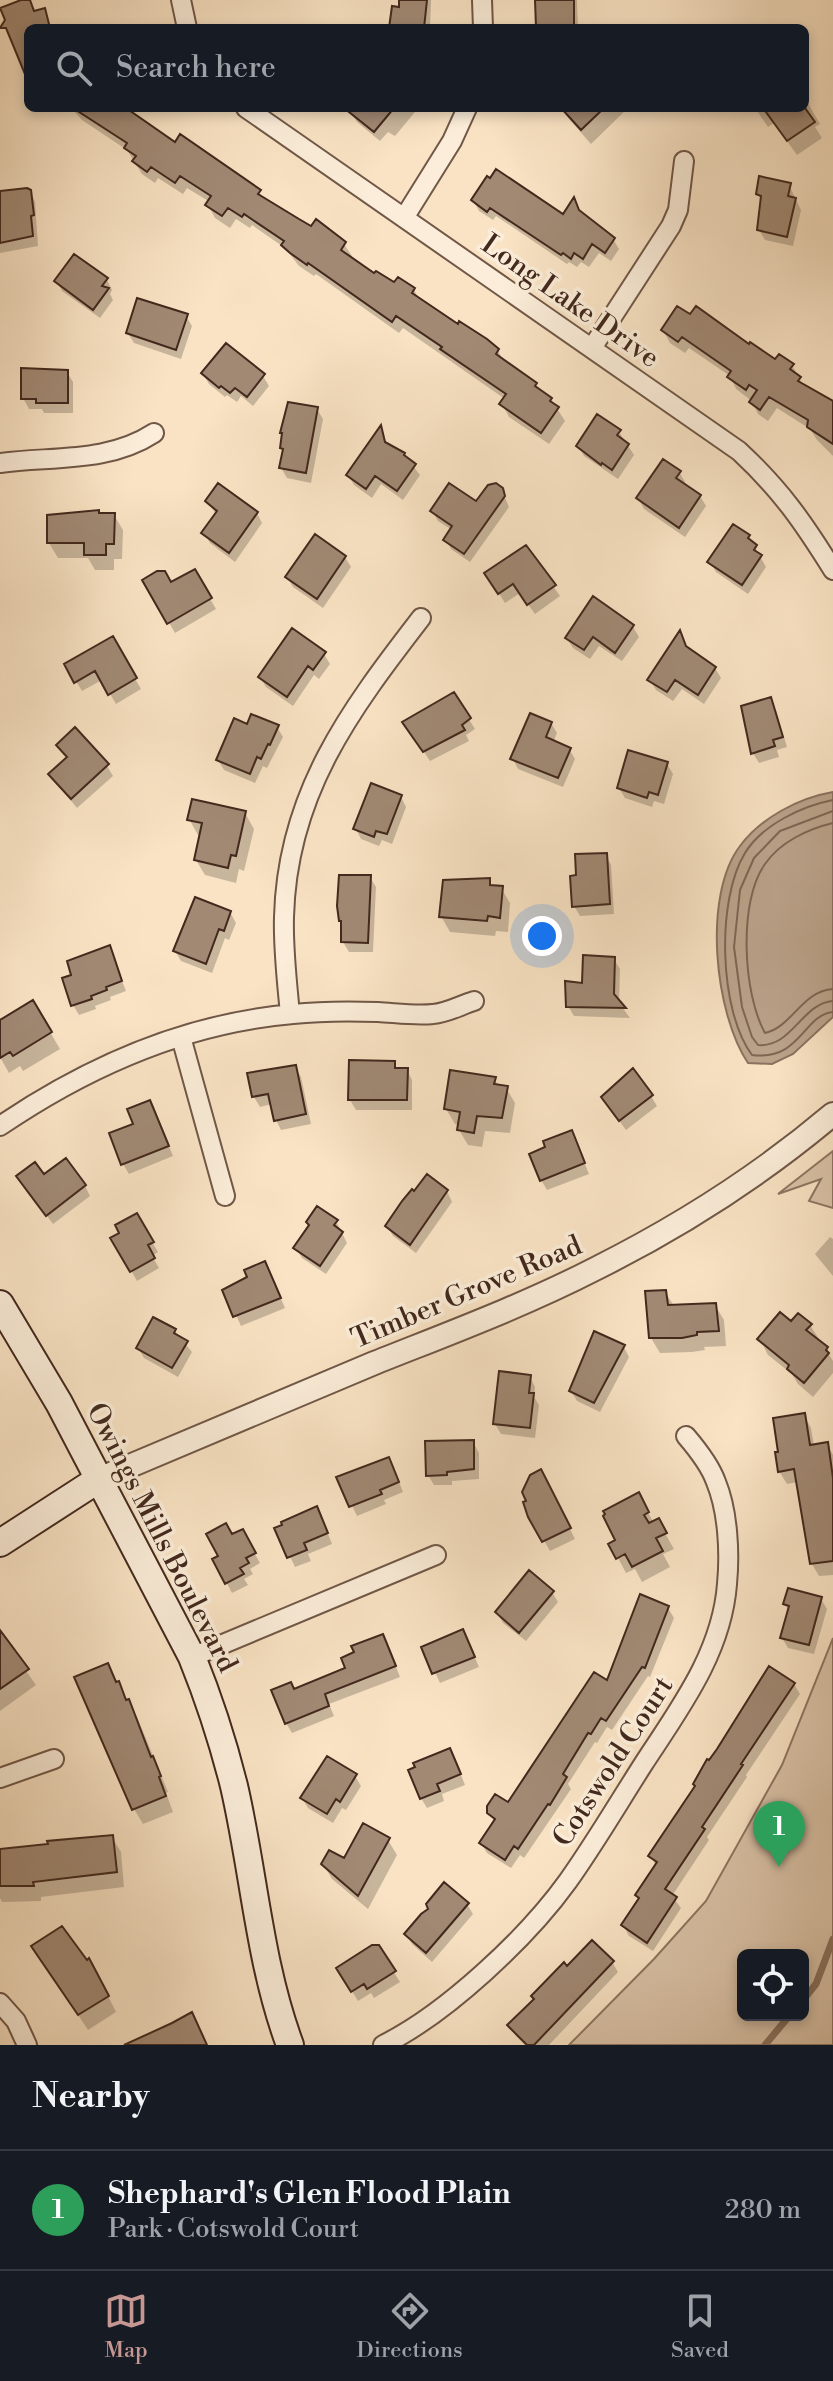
<!DOCTYPE html>
<meta charset="utf-8">
<style>
body{margin:0;font-family:"Libre Bodoni",serif;background:#20242c;color:#f1f3f6}
.controls{position:absolute;right:24px;bottom:24px;display:grid;overflow:hidden;border-radius:12px;box-shadow:0 4px 12px #0003}
.controls button{width:72px;height:72px;display:grid;place-items:center;padding:0;border:0;border-bottom:2px solid #363941;background:#171b24;color:#f1f3f6;font:40px sans-serif}
.you{position:absolute;left:542px;top:936px;width:28px;height:28px;margin:-20px;border:6px solid #fff;border-radius:50%;background:#1a73e8;box-shadow:0 0 0 12px #1a73e833}
.badge{display:grid;place-items:center;width:52px;height:52px;border-radius:50%;background:#c59692;color:#fff;font-size:26px;font-weight:700}
.pin{position:absolute;translate:-50% -66px;filter:drop-shadow(0 2px 4px #0008)}
.pin::after{content:'';position:absolute;top:42px;width:28px;height:24px;background:inherit;clip-path:polygon(0 0,100% 0,50% 100%)}
.list{margin:0;padding:0;list-style:none}
h2{display:flex;justify-content:space-between;align-items:center;height:104px;margin:0;padding:0 32px;font-size:34px}
h2 small{font-size:26px;font-weight:400;color:#9ea1a6}
.list li{display:grid;grid-template-columns:52px 1fr auto;gap:24px;align-items:center;box-sizing:border-box;height:120px;padding:0 32px;border-top:2px solid #363941}
.list b{display:block;font-size:30px;white-space:nowrap}
.list p{margin:0;font-size:26px;white-space:nowrap;color:#9ea1a6}
.list em{font-size:26px;font-style:normal;color:#9ea1a6}
.icon{flex:none;width:44px;height:44px;fill:none;stroke:currentColor;stroke-width:2;stroke-linecap:round;stroke-linejoin:round}
.map{position:relative;flex:none;width:833px;height:2045px;overflow:hidden}
.search{position:absolute;background:#171b24;box-shadow:0 4px 12px #0003;left:24px;right:24px;top:24px;height:88px;display:flex;align-items:center;gap:20px;box-sizing:border-box;padding:0 28px;border-radius:12px;color:#9ea1a6;font-size:30px}
.sheet{height:224px;background:#171b24}
nav{display:flex;justify-content:space-around;align-items:center;box-sizing:border-box;height:112px;border-top:2px solid #363941;background:#171b24;font-size:22px;color:#9ea1a6}
nav a{display:grid;justify-items:center;gap:4px}
nav .on{color:#c59692}
.map>svg:first-child{display:block}
.green{fill:#dac3a8;stroke:#8e7662;stroke-width:2;fill-rule:evenodd}
.water{fill:#bba38b;stroke:#8b725f;stroke-width:2}
.shadow{fill:#0003}
.lines{fill:none;stroke-linecap:round;stroke-linejoin:round}
.shore{stroke:#7e6654;stroke-width:2}
.stream{stroke:#8b725f;stroke-width:7}
.building{fill:#a18974;stroke:#42281d;stroke-width:2}
.minor-casing{stroke:#705747;stroke-width:22}
.tertiary-casing{stroke:#705747;stroke-width:26}
.secondary-casing{stroke:#42281d;stroke-width:30}
.minor{stroke:#fbedd9;stroke-width:18}
.tertiary{stroke:#fbedd9;stroke-width:22}
.secondary{stroke:#fbedd9;stroke-width:26}
.labels{text-anchor:middle;stroke-width:7;stroke-linejoin:round;paint-order:stroke}
.street-label{font-size:28px;fill:#42281d;stroke:#fbedd9}
</style>
<div class="map">
<svg width="833" height="2045" viewBox="0 0 833 2045">
<rect width="100%" height="100%" fill="#f9e3c4"/>
<filter id="stains"><feTurbulence type="fractalNoise" baseFrequency=".0025" numOctaves="4"/><feColorMatrix values="0 0 0 0 .2 0 0 0 0 .09 0 0 0 0 .02 0 0 0 .5 -.17"/></filter>
<radialGradient id="worn" r=".72"><stop offset=".6" stop-color="#630" stop-opacity="0"/><stop offset="1" stop-color="#630" stop-opacity=".3"/></radialGradient>
<path class="green" d="M833,1151V1208L809,1201L821,1179L778,1194Z
M833,1638V2045H569L654,1959L706,1901L782,1765ZM743,1955H803V2015H743Z"/>
<path class="water" d="M833,792V1017L793,1054L772,1064L748,1063C715,1014 702,896 740,846C761,818 798,798 833,792Z"/>
<path class="shadow" d="M401,0H431L430,28H391L400,9Z
M537,0H577L578,28H538Z
M805,98L820,124L815,127L822,138L797,155L774,123L768,127L755,108H805Z
M71,108H132V114L176,145L259,192L264,199L298,221L344,244L352,256L350,259L395,285L414,290L420,300L498,351L505,363L551,399L565,421L549,444L509,417L502,404L505,399L403,328L399,333L316,274L314,276L299,266L285,248L252,225L250,228L236,219L230,228L215,218L208,205L210,202L187,188L183,194L158,178L155,183L142,174L127,150L82,120Z
M355,108H413L415,112L395,136L388,132L380,141L357,122L351,112Z
M562,108H628L591,144L570,120Z
M789,185L801,210L793,246L765,240L759,230L762,202L758,194Z
M30,192L35,202L38,246L0,253V194Z
M473,200L563,217L580,213L613,239L619,249L611,261L599,253L589,267L581,262L577,267L569,262L567,264L496,216L493,220L479,211Z
M75,256L107,280L112,290L110,294L113,300L100,318L62,291L57,281Z
M186,316L192,326L181,359L134,343L128,333Z
M663,330L750,347L776,362L792,365L804,387L833,404V456L817,440L810,429L777,408L768,421L758,414L752,401L736,389L730,376L689,348L685,353L670,343Z
M67,372L73,382V413H44L42,409H29L23,398Z
M203,374L263,376L269,386L253,406L241,396L237,402L227,395L225,397L209,384Z
M317,409L323,419L311,483L287,478L281,468L284,452L282,448Z
M381,429L388,446L404,454L420,475L403,500L381,484L372,498L354,485L348,475Z
M619,432L634,455L618,479L584,456L579,446Z
M679,472L685,482L683,485L700,496L706,506L685,537L644,509L638,498Z
M501,489L509,507L470,562L451,549L446,540L452,530L438,521L432,511L477,504Z
M207,502L257,513L262,523L235,562L210,543L204,533L217,515Z
M99,515H114L123,530L122,559H114V570H95L88,558H58L49,543Z
M734,526L749,537L766,567L748,594L716,572L710,562Z
M526,548L560,596L535,614L520,593L505,603L493,584Z
M345,557L351,567L323,608L293,587L287,577Z
M194,571L216,609L175,633L145,581L170,584Z
M633,627L639,637L622,661L599,646L590,659L573,648L567,638Z
M680,634L687,650L715,668L721,678L704,704L682,689L673,701L656,690L650,680Z
M112,639L141,689L116,704L102,680L82,691L66,665Z
M324,654L330,664L319,679L314,675L293,706L266,687L260,677Z
M453,694L475,729L466,735L469,741L430,761L411,732Z
M770,700L776,710L787,747L777,750L779,757L759,763L753,753Z
M551,723L557,733L553,743L569,749L575,759L563,787L518,769L513,759Z
M248,726L277,727L283,737L267,768L263,766L255,783L224,770L218,760Z
M75,730L107,766L113,776L77,808L50,775L68,759L59,745Z
M667,764L673,774L664,804L654,801L652,807L625,798L619,788Z
M401,797L406,807L392,844L382,840L379,846L361,839L356,829Z
M245,813L254,829L244,871L239,869L236,883L205,875L196,860L201,836L198,835L189,819Z
M606,855L611,865L614,914L580,916L574,906L579,877Z
M370,877L376,887L373,952H349L343,942V925L341,921Z
M489,880L493,887L501,888L510,903L508,932L496,931L495,936L450,932L441,916Z
M230,912L236,923L229,940L225,938L212,973L181,961L175,951Z
M109,948L126,991L110,997L111,1000L95,1006L96,1009L79,1015L73,1005L74,976Z
M614,959L620,969L619,1003L630,1018L574,1016L568,1006L584,985Z
M33,1003L60,1049L23,1071L20,1066L9,1073L0,1057V1022Z
M393,1063L397,1070H407L412,1080V1110H356L350,1100Z
M295,1067L301,1077L311,1124L281,1130L276,1120L272,1104L260,1107L254,1097L250,1075Z
M494,1079L499,1086L506,1088L515,1103L510,1133L485,1131L482,1147L468,1145L459,1130L460,1125L455,1124L446,1109Z
M651,1096L657,1106L626,1130L609,1107Z
M155,1112L173,1156L129,1174L123,1164L135,1125Z
M576,1143L589,1174L547,1190L541,1180Z
M18,1177H44L85,1186L90,1196L53,1224Z
M447,1191L452,1202L416,1253L393,1236L387,1226Z
M136,1215L158,1252L152,1256L159,1268L137,1281L113,1238L122,1233Z
M336,1221L347,1243L326,1274L302,1258L296,1248Z
M830,1237L833,1239V1276L815,1254Z
M270,1274L285,1308L241,1326L225,1291L250,1278Z
M665,1292L674,1306L715,1305L724,1320L726,1346L704,1347L705,1350L692,1352L660,1353L651,1338Z
M792,1324L810,1325L833,1361V1373L813,1397L798,1384L792,1374L768,1355L760,1339Z
M174,1330L192,1352L178,1377L144,1358L138,1348Z
M624,1347L629,1357L600,1412L577,1401L571,1391Z
M530,1377L535,1387L534,1397L539,1405L535,1438L501,1434L495,1424Z
M804,1415L811,1428L814,1446L827,1444L833,1455V1575L819,1576L812,1564L798,1482L787,1484L779,1471Z
M473,1442L479,1453V1479L452,1481V1485H434L428,1475Z
M394,1469L403,1492L384,1500L386,1504L357,1516L339,1478Z
M546,1482L575,1539L550,1551L530,1516Z
M638,1495L654,1523L658,1521L674,1549L663,1554L670,1567L642,1582L635,1569L626,1573L618,1558V1541Z
M322,1519L332,1544L308,1554L311,1561L295,1567L277,1529Z
M242,1531L260,1563L250,1569L253,1574L244,1579L248,1585L232,1593L215,1560L221,1557L232,1537Z
M552,1592L558,1602L526,1641L503,1623L497,1613Z
M821,1599L827,1609L814,1654L788,1648L782,1638L789,1611L785,1604Z
M668,1608L674,1618L650,1677L648,1676L612,1730L607,1727L597,1743L595,1742L568,1784L571,1789L524,1858L520,1855L511,1868L487,1853L481,1843L495,1823L489,1813L509,1805Z
M6,1642L36,1685L0,1711V1646Z
M468,1642L479,1667L440,1683L424,1648Z
M388,1646L400,1677L329,1704L334,1716L292,1733L286,1723L294,1691L348,1669Z
M108,1666L137,1717L168,1792L166,1793L173,1812L143,1824L134,1809Z
M794,1684L800,1694L746,1775L747,1777L707,1837L709,1840L672,1896L681,1908L653,1951L629,1936L623,1925L640,1900L637,1895L656,1866L651,1856L696,1787Z
M455,1760L465,1785L442,1794L444,1801L427,1808L421,1798L418,1768Z
M355,1776L361,1786L346,1810L342,1808L333,1823L308,1808L302,1798Z
M112,1837L121,1852L124,1887L41,1897V1901L2,1902L0,1898V1851Z
M388,1840L397,1855L368,1909L332,1879L323,1864L345,1861Z
M467,1904L473,1914L432,1962L412,1944L406,1934Z
M378,1947L400,1982L374,1998L371,1993L358,2001L338,1968Z
M43,1962L86,1963L99,1978L116,2012L88,2030Z
M612,1962L618,1972L549,2045H525L516,2036L510,2026L567,1968Z"/>
<g class="lines">
<path class="shore" d="M833,800C802,806 762,825 745,853C716,900 719,1011 752,1055C801,1061 803,1015 833,1012
M833,811L780,831L754,858L740,890L734,947L742,1007L752,1037L758,1045C792,1048 802,1003 833,1001
M833,823C808,829 780,842 765,864C738,901 743,994 765,1033C792,1027 802,991 833,989"/>
<path class="stream" d="M803,2000L816,1984L833,1939
M765,2045L790,2015"/>
</g>
<path class="building" d="M21,0H30L34,11L45,8L50,28H28L27,79L6,28H0L5,20L0,8Z
M399,0H427L424,28H389L392,6L399,7Z
M535,0H574V26L536,27Z
M73,108H126L175,142L180,134L261,190L258,194L299,219L311,226L316,219L346,242L341,250L374,273L376,271L394,282L398,277L415,288L412,293L458,324L459,321L487,339L499,349L496,354L537,383L535,386L552,398L550,401L559,407L541,433L499,404L506,394L440,349L442,347L396,316L392,322L308,263L307,265L290,253L281,245L284,241L244,214L242,217L228,208L222,216L205,205L211,196L180,176L175,183L151,167L147,172L132,161L136,156L124,148L127,143Z
M344,108H394L374,132Z
M561,108H604L581,130Z
M763,108H805L815,122L787,141Z
M496,169L563,214L574,197L579,210L615,238L605,253L592,244L583,259L574,253L571,259L563,253L561,255L490,208L487,212L471,200L487,176L490,178Z
M759,176L791,183L788,196L796,198L787,237L757,230L761,196L756,194Z
M27,188L31,190L34,215L31,216L33,236L0,243V191Z
M74,254L108,278L102,286L109,288L93,310L54,281Z
M137,298L188,314L176,350L126,333Z
M677,306L690,314L696,306L749,344L750,342L775,359L779,354L794,364L790,369L801,377L798,381L833,401V444L807,427L808,420L769,397L760,410L749,402L757,390L749,385L746,390L727,377L731,371L682,337L678,342L661,330Z
M226,343L265,374L247,397L235,388L230,393L221,386L219,388L201,373Z
M21,368L68,370V403H36V399H21Z
M288,402L318,407L306,473L279,468L283,449L280,448L282,433H280Z
M597,414L621,430L617,435L629,444L612,470L602,463L601,465L576,446Z
M381,425L385,442L405,453L404,455L416,464L397,491L375,476L366,489L346,475Z
M663,459L681,471L676,478L701,495L679,528L636,498Z
M218,483L258,512L229,553L201,533L217,511L205,501Z
M449,483L476,501L488,485L496,483L503,488L505,496L464,554L443,540L452,526L430,511Z
M99,510V513H115L114,544H106V555H84V543H47V515Z
M733,524L750,535L748,538L757,545L754,550L762,555L742,585L707,562Z
M315,534L346,556L317,599L285,577Z
M526,545L556,585L527,605L513,584L498,594L484,573Z
M195,569L212,598L167,624L142,580L157,571H165L171,582Z
M593,596L634,625L615,653L593,637L584,650L565,638Z
M292,628L326,652L313,670L308,666L287,697L258,677Z
M680,630L686,646L716,667L698,695L675,680L667,692L647,680Z
M113,636L137,678L108,695L95,671L74,683L64,664Z
M454,692L471,718L462,725L465,730L423,752L402,722Z
M771,697L783,737L773,740L775,746L751,754L741,706Z
M530,713L552,722L546,737L571,748L558,778L510,759Z
M251,714L279,725L270,745L268,744L261,759L257,757L250,774L216,760L234,718L247,724Z
M75,727L109,764L71,799L48,774L67,757L56,745Z
M628,750L668,762L658,795L649,792L647,798L617,788Z
M371,783L402,795L387,834L376,831L374,837L353,829Z
M192,799L246,811L236,856L231,855L228,868L194,860L202,823L187,820Z
M607,853L610,904L572,907L570,876L576,875L575,854Z
M339,875H371L368,943L341,942V921H339L337,906Z
M490,878V885L503,886L500,918L488,916L487,921L439,917L443,880Z
M195,897L231,911L224,931L219,929L206,964L173,951Z
M110,945L122,981L106,987L107,990L91,996L92,999L71,1006L62,978L71,975L67,961Z
M583,955L615,957L614,994L626,1008L566,1007L565,981L582,983Z
M33,1000L52,1032L13,1056L10,1052L0,1058V1020Z
M349,1060L395,1061V1068H408L407,1100H348Z
M296,1065L306,1114L274,1121L268,1094L252,1097L247,1073Z
M633,1068L653,1095L619,1121L601,1097Z
M450,1070L496,1077L494,1084L508,1086L502,1118L477,1116L474,1133L457,1130L460,1112L444,1109Z
M150,1100L169,1146L121,1165L109,1133L133,1124L127,1109Z
M572,1130L585,1163L540,1181L529,1154L545,1147L543,1141Z
M66,1158L86,1185L46,1216L16,1176L35,1162L44,1174Z
M427,1174L448,1190L410,1245L385,1226L402,1201L412,1189L414,1191Z
M317,1206L338,1220L334,1225L343,1232L320,1266L293,1248L309,1225L306,1222Z
M137,1213L154,1242L148,1245L155,1258L130,1272L110,1238L119,1233L115,1225Z
M265,1261L281,1298L233,1317L222,1290L247,1277L244,1270Z
M666,1290L668,1305L716,1303L719,1331L697,1332V1335L682,1338H649L645,1291Z
M780,1312L791,1321L798,1313L812,1324L806,1330L828,1347L826,1350L829,1353L804,1383L787,1369L789,1365L757,1339Z
M153,1317L176,1329L174,1333L188,1341L172,1368L136,1348Z
M594,1331L625,1345L594,1403L569,1391Z
M499,1371L531,1375L529,1393H534L530,1428L493,1424Z
M805,1413L810,1445L828,1442L833,1478V1561L810,1564L794,1469L778,1472L775,1452H778L773,1418Z
M474,1440V1469L447,1472V1475L426,1476L425,1441Z
M389,1457L399,1482L380,1490L382,1494L349,1507L336,1477Z
M541,1469L571,1528L542,1542L528,1517L523,1502L526,1501L522,1492L530,1475Z
M639,1492L649,1512L644,1515L649,1523L659,1518L667,1533L656,1538L663,1551L632,1567L625,1554L616,1559L608,1544L615,1540L603,1516L605,1514L603,1511Z
M317,1506L328,1533L304,1543L307,1550L287,1558L274,1528L282,1525L281,1522Z
M226,1523L232,1534L243,1529L256,1553L246,1558L249,1563L240,1568L244,1574L225,1584L212,1559L218,1556L206,1534Z
M529,1570L554,1591L519,1633L495,1612Z
M788,1588L822,1597L809,1645L780,1638L789,1606L783,1604Z
M640,1594L669,1606L645,1668L642,1667L606,1721L601,1718L591,1734L588,1733L563,1774L567,1777L550,1805L548,1804L518,1849L514,1846L505,1860L479,1843L495,1819L487,1813V1806L495,1794L508,1802L594,1672L607,1680Z
M463,1629L475,1657L432,1674L421,1647Z
M0,1630L29,1669L0,1689Z
M383,1634L396,1666L325,1694L329,1706L285,1724L271,1690L291,1682L294,1689L345,1668L341,1658L354,1652L351,1646Z
M108,1663L116,1682L119,1681L126,1700L129,1699L151,1757L153,1756L161,1776L159,1777L166,1796L132,1810L74,1677Z
M769,1666L795,1683L741,1764L743,1765L702,1827L705,1829L665,1889L677,1897L647,1943L621,1925L639,1898L635,1895L657,1862L648,1856L695,1786L693,1784L707,1759L709,1760L717,1749Z
M450,1748L461,1774L437,1784L440,1791L420,1799L408,1770L415,1767L413,1763Z
M327,1756L357,1774L340,1802L336,1799L327,1814L300,1798Z
M363,1823L390,1838L358,1896L321,1864L329,1850L344,1858Z
M113,1835L117,1872L33,1882L34,1886H0V1849L48,1844L47,1841Z
M444,1882L469,1903L426,1953L404,1934L421,1914L428,1909L426,1904Z
M62,1926L87,1960L89,1958L109,1996L78,2015L31,1946Z
M592,1940L614,1961L534,2045H527L507,2025L534,1999L531,1996L564,1962L567,1966Z
M372,1945H379L396,1971L367,1989L364,1984L351,1992L336,1968Z
M192,2012L207,2045H124L172,2023Z"/>
<g class="lines">
<g class="minor-casing">
<path id="minor" d="M181,0L187,28
M482,0L483,28
M246,108L739,451C781,490 803,522 833,570
M404,218L452,141L467,108
M592,348L671,226L678,210L684,161
M0,463C53,456 108,463 154,433
M290,1014C287,982 283,949 284,917C287,794 350,710 421,618
M181,1037L225,1196
M0,1126C87,1067 187,1023 293,1014C321,1011 350,1011 378,1012C396,1013 416,1016 433,1014C447,1013 461,1005 474,1001
M192,1657L436,1555
M0,1778L54,1759
M0,2003L16,2021L27,2045
M383,2045C446,2014 527,1938 568,1881C595,1843 619,1802 644,1763C680,1708 722,1652 727,1584C730,1553 728,1511 716,1482C710,1465 698,1450 686,1436"/>
</g>
<g class="tertiary-casing">
<path id="tertiary" d="M99,1479C190,1440 281,1402 372,1364C447,1334 523,1306 595,1269C679,1227 762,1174 833,1114"/>
</g>
<g class="secondary-casing">
<path id="secondary" d="M0,1304L59,1403L192,1657C209,1699 223,1742 234,1786C254,1872 259,1962 290,2045
M0,1543L99,1479"/>
</g>
<use href="#minor" class="minor"/>
<use href="#tertiary" class="tertiary"/>
<use href="#secondary" class="secondary"/>
</g>
<g class="labels">
<g class="street-label">
<text transform="translate(571 300) rotate(35)" y="10">Long Lake Drive</text>
<text transform="translate(466 1291) rotate(-23)" y="10">Timber Grove Road</text>
<text transform="translate(163 1537) rotate(63)" y="10">Owings Mills Boulevard</text>
<text transform="translate(612 1761) rotate(-57)" y="10">Cotswold Court</text>
</g>
</g>
<rect width="100%" height="100%" filter="url(#stains)"/>
<rect width="100%" height="100%" fill="url(#worn)"/>
</svg>
<div class="controls">
<button><svg class="icon" aria-label="locate" viewBox="0 0 24 24"><circle cx="12" cy="12" r="6"/><path d="M12 2v4M12 18v4M2 12h4M18 12h4"/></svg></button>
</div>
<div class="you"></div>
<div class="pin badge" style="left:779px;top:1867px;background:#2e9e5b">1</div>
<div class="search"><svg class="icon" aria-label="search" viewBox="0 0 24 24"><circle cx="10" cy="10" r="6"/><path d="M15 15l6 6"/></svg>Search here</div>
</div>
<section class="sheet">
<h2>Nearby<small></small></h2>
<ul class="list">
<li><span class="badge" style="background:#2e9e5b">1</span><div><b>Shephard's Glen Flood Plain</b><p>Park · Cotswold Court</p></div><em>280 m</em></li>
</ul>
</section>
<nav>
<a class="on"><svg class="icon" aria-label="map" viewBox="0 0 24 24"><path d="M3 6l6-2 6 2 6-2v14l-6 2-6-2-6 2zM9 4v14M15 6v14"/></svg>Map</a>
<a><svg class="icon" aria-label="directions" viewBox="0 0 24 24"><path d="M12 3l9 9-9 9-9-9zM9 14v-3h6M13 9l2 2-2 2"/></svg>Directions</a>
<a><svg class="icon" aria-label="saved" viewBox="0 0 24 24"><path d="M7 4h10v16l-5-4-5 4z"/></svg>Saved</a>
</nav>
